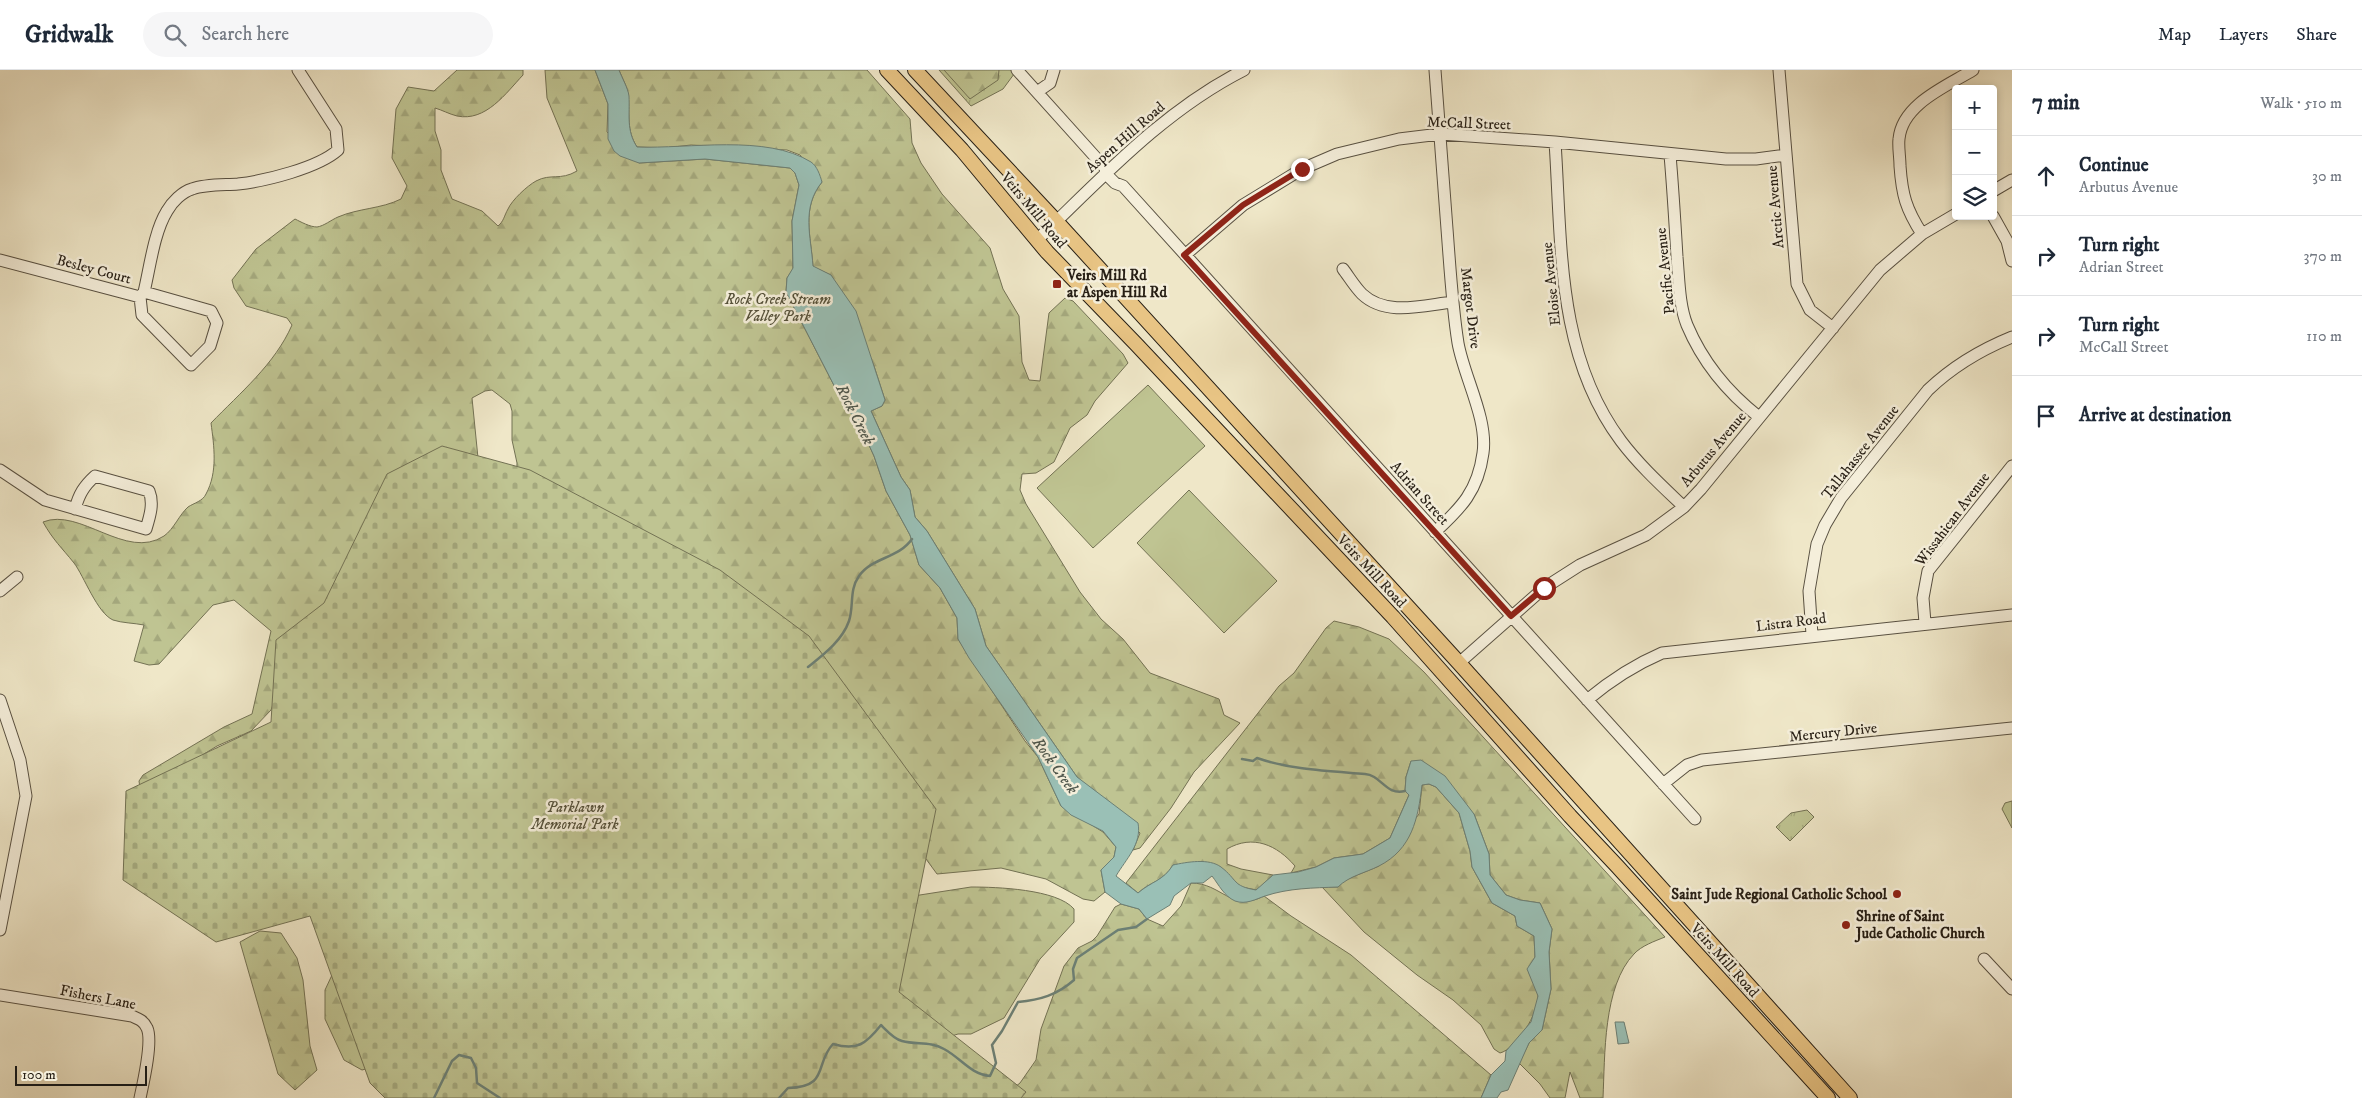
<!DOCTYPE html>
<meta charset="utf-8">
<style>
body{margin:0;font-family:"IM FELL DW Pica",serif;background:#f6f6f7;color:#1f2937}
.controls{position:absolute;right:15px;top:15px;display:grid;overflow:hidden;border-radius:5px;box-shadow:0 2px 8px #0003}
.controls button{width:45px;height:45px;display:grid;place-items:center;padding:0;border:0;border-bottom:1px solid #e0e1e3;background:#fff;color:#1f2937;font:25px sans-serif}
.scale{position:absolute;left:15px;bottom:12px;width:132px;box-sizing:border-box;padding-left:5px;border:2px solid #271f15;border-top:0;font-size:14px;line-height:18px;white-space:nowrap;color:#271f15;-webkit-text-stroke:4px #f5efdb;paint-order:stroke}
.stop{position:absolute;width:15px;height:15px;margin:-11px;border:4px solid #8f2418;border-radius:50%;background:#fff}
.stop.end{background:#8f2418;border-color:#fff;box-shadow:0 1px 5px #0008}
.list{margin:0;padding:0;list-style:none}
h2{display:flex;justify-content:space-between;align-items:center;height:65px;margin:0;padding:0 20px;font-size:21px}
h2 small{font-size:16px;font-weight:400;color:#747a83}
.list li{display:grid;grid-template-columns:32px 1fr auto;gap:15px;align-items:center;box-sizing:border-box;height:80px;padding:0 20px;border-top:1px solid #e0e1e3}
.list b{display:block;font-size:19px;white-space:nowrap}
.list p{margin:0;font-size:16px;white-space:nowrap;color:#747a83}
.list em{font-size:16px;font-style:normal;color:#747a83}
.icon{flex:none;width:28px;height:28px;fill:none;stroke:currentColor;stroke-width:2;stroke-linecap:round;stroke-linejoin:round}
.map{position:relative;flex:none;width:2012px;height:1028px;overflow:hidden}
header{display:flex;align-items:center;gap:30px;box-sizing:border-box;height:70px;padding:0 25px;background:#fff;border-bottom:1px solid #e0e1e3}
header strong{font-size:24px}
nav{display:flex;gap:28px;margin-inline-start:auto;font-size:18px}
.search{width:350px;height:45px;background:#f6f6f7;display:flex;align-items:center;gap:12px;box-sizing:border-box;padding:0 18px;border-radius:28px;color:#747a83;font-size:19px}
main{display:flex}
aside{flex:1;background:#fff}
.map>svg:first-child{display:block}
.grass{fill:url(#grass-tufts);stroke:#737254}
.forest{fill:url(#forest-firs);stroke:#737254}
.cemetery{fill:url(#cemetery-stones);stroke:#737254}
.pitch{fill:#bfc492;stroke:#737254}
.water{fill:#9ac0b6;stroke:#6c8076}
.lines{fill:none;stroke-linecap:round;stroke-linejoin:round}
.stream{stroke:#6c8076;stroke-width:2.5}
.minor-casing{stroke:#595142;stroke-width:13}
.major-casing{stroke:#271f15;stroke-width:16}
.minor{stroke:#f5efdb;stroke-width:11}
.major{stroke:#e8c484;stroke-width:14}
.route{stroke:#8f2418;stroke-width:6}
.poi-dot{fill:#8f2418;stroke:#f5efdb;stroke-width:2}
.labels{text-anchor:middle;stroke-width:5;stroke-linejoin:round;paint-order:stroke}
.street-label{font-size:15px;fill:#271f15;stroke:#f5efdb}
.poi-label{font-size:15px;font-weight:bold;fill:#271f15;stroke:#f5efdb;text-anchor:start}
.park-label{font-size:15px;font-style:italic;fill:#55513a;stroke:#f5efdb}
.water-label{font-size:16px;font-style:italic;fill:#4f574d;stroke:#f5efdb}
</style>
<header>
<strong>Gridwalk</strong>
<div class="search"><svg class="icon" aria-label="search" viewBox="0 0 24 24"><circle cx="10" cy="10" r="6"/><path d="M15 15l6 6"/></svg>Search here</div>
<nav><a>Map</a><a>Layers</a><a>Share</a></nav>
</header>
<main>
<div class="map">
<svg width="2012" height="1028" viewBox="0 0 2012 1028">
<defs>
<pattern id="grass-tufts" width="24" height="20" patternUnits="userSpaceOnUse" patternTransform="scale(1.25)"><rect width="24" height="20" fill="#bfc492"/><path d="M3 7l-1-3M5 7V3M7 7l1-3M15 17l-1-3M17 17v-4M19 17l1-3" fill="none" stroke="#a4a87d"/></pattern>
<pattern id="forest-firs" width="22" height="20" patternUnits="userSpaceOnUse" patternTransform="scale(1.25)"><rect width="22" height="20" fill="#bfc492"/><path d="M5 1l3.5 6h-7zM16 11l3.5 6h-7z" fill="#a4a87d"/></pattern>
<pattern id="cemetery-stones" width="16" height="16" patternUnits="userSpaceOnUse" patternTransform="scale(1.25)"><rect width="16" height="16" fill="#bfc492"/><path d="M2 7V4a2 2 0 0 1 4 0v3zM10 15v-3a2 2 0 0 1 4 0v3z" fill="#a4a87d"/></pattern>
</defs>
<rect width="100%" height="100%" fill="#efe7c8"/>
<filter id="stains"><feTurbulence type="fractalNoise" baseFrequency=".004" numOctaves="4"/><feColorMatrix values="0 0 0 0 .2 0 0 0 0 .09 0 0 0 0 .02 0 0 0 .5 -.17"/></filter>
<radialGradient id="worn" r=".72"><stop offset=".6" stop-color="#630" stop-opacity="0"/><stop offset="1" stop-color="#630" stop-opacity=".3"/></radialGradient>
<path class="grass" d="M939,0H1017L1003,19L971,36Z
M1807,740L1814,747L1790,771L1776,757L1791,743Z"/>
<path class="forest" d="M457,0H523V5C506,23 486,52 457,46C449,44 442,40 435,38V61L441,80V100L452,129L482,141L498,156C504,151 504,146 508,139C512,130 527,116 536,111C551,103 560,111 577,101L547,28L545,0H595L608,34L607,62L639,93L705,89L790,98L795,103L799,115L792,151L793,199L787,208L786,222L841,329L862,360L874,386L886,421L910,465L919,495L940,518L957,548L958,569L1025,671L1038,687L1061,736L1103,762L1116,777L1114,787L1101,800L1105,822L1094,831L1083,829L1046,809L1001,798L937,804L915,774L516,428L517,393L512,370V341L510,334L492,320L485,321L472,328L480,408L283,609L271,640L251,661L217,676L154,715L140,718L139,711L143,705L224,657L252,644L271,561L234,530L213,535L159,594L149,595L134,591L144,555C134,553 122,553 113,550C97,543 84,506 74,493C62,478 53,470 43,452C80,437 126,491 164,466C174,459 179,445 188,437C194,433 203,431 206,424C218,402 214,376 211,353C240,323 275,294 292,255L287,248L246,236L234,218L232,210L256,179L295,149C301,152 310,157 317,157C324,156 331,150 338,147C359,138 381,139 401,129L407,116L392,88L396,39L408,17L434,21Z
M619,0H867L910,49L912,73L921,93L942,124L990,178L1003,219L1019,246L1022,292L1029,310L1040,311L1049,243L1065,228L1073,231L1123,284L1128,293L1095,331L1087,345L1070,358L1054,392L1036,403L1022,404L1020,420L1026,434L1080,522L1101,549L1123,569L1150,603L1219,629L1224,645L1240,653L1194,702L1171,738L1140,778L1133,780L1140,763L1077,707L986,576L975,539L927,461L915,447L910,420L901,407L871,341L882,336L885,330L874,296L831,205L813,197C811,166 801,138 822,112L800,85L787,80L691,75L664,78L637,77C626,60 630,45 628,26C628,18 622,8 619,0Z
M944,0H999L998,10L970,29Z
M1334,551L1359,557L1389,569L1424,602L1665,867C1655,871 1641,876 1634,884C1603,916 1605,986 1603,1028H1580L1570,1002L1565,1028H1550L1540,1014L1519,993L1529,973L1542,960L1551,919L1549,882L1552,859L1540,833L1520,830L1506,825L1490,805L1489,784L1474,744L1411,691L1406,707L1405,721L1409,725L1390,768L1363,784L1334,788L1316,797L1291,803L1295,796C1277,775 1253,764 1227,779V794L1241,799L1273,805L1257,820L1241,817L1219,796L1173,795C1163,812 1151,811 1138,823L1126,813L1279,616L1294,603L1326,558Z
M1429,714L1436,717L1459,743L1470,781L1472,797L1492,833L1515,846L1517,856L1534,866L1535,887L1528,900C1530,907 1538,918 1538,926C1539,943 1516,979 1500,983L1494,979L1481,955L1453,930L1417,905L1364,862L1322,817H1338L1345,810L1379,796L1419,744L1422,715Z
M1191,813C1222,813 1231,843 1264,826L1291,846L1351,885L1491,1005L1481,1028H1001L1020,1013L1036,990L1041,959L1064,896L1078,878L1092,871L1097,866L1115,837L1121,834L1139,839L1147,849L1163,856L1181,836Z
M971,817C996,817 1057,819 1074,839V852L1040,889L1004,948L971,964H958L762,1028L907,827Z
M260,861L281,863L297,888L303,910L310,976L317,1000L295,1020L278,1004L240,872Z
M332,905L384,994L362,1000L344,990L325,949V920Z"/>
<path class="cemetery" d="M442,376L530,400L720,500L809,566L936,739L899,922L1026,1022L1021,1028H385L370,1013L310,846L216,872L123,810L126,721L271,652L276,570L324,533L387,404Z"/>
<path class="pitch" d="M1148,315L1205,376L1093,478L1037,418Z
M1189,420L1277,511L1224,563L1137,473Z
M2012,731V758L2002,739L2005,733Z"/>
<path class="water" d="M595,0H619C622,8 628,18 629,26C630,45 626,60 637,77C689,79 766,64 811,92C817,96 820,105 822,112C801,138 811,166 813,196L831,205L856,241L885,330L882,336L871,341L901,407L910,420L915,447L927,461L975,539L986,576L1077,707L1138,753C1142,774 1126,789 1116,806L1138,823C1152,811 1163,811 1173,795C1187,792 1209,788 1221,797C1238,810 1232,816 1256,820L1273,805L1298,802L1316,797L1334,788L1363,784L1390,768L1409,725L1405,721L1406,707L1411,691L1421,690L1445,706L1474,744L1489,784L1490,805L1506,825L1520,830L1540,833L1552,859L1549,882L1551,919L1542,960L1529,973L1508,1020L1501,1022L1497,1028H1481L1491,1005L1505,991L1506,981L1531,952L1538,926L1527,899L1535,887L1534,866L1517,856L1515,846L1492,833L1472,797L1470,781L1459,743L1436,717L1429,714L1422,715C1418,749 1412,779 1379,796C1365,803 1349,806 1338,817C1313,818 1289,818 1265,826C1256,829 1246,835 1235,831C1224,826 1219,815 1212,806L1203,813H1191L1174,826L1170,835L1147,849L1139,839L1121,834L1105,822L1101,800L1114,787L1116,777L1103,761L1071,745L1061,736L1038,687L969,588L958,569L957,548L940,518L919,495L910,465L886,421L874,386L862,360L841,329L786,222L787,208L793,198L792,151L799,115L795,103L790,98L705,89L639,93L620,86L614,81L608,69V34Z
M1615,952H1624L1629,973L1618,974Z"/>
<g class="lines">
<path class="stream" d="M808,597C823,585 842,571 849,551C854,536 849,520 859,506C872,487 898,489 912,469
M1242,689L1253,691L1257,688C1292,700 1328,701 1365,704C1381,705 1386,726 1405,721
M434,1028L452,991L459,985L471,988L476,998L477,1013L500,1028
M779,1028L788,1018C830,1017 814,994 833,974C857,981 866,974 881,955C887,961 894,969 902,971C917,975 930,971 944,979C961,988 970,1004 990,1006L996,993L992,975L1002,961L1018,932C1040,930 1057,925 1074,910L1073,899L1077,888L1118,860L1136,857L1147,849"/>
<g class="minor-casing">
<path id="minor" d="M1017,0L1107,100
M1435,0C1439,53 1443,106 1447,159C1450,197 1452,235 1458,273C1464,307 1488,349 1483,383C1478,421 1461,438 1435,462
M1779,0L1797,214L1810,240L1833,258
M1037,22L1050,13L1054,0
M1555,72C1562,175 1556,284 1621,371C1639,395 1662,416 1684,437
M1670,85C1673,119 1675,153 1677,187C1679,209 1679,235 1687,255C1703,293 1727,322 1759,347
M1105,103L1115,113L1123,116L1695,749
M1993,121L2012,110
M1993,146L2007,171L2012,191
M1922,164C1906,139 1902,125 1900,96C1900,87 1898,77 1899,69C1902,34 1947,16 1973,0
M1037,170C1102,108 1163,41 1244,0
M1185,185L1243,135L1302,99L1337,84L1399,69L1440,64L1555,72L1726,89H1756L1786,85
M0,190L140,227
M1343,199C1349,207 1355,217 1362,224C1386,247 1424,235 1453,232
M140,227L144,222C150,197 154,162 167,141C172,132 182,122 192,119C205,114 224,115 238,114C265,111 318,98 338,80L336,59L298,0
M140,227L142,245L191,295L210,276L217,253L211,241L144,222
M0,400L45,430L146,459C150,446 154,433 149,421L95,406C84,416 79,424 75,439
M0,521L17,507
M1925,553L1923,528L1928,501L2012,396
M1812,565L1809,521L1817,474L1825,455L1841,428L1928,320C1953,296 1980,280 2012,267
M1459,593L1544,518L1580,495L1646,465L1684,437L1701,419L1880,200L1922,164L1956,144
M0,630L20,690L26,726L0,860
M1587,630C1611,610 1634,595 1662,583L2012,545
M1663,714L1687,695L1702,690L2012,658
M1984,889L2012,919
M0,925L132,946C139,949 144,951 147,958C153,971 143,1014 140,1028"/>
</g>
<g class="major-casing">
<path id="major" d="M887,0L962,80L1047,182L1136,274L1393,547L1570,746L1617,796L1828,1028
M915,0L1056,151L1459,593L1850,1028"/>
</g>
<use href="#minor" class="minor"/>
<use href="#major" class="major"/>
</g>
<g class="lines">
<path class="route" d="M1302,99L1243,135L1184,185L1511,546L1544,518"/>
</g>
<g class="poi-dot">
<rect x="1052" y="209" width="10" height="10" rx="2.5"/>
<circle cx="1897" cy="824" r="5"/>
<circle cx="1846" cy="855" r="5"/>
</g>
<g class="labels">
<g class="street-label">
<text transform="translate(1469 53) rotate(2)" y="5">McCall Street</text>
<text transform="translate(1125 67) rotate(-41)" y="5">Aspen Hill Road</text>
<text transform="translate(1775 137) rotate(-95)" y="5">Arctic Avenue</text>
<text transform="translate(1034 140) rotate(50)" y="5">Veirs Mill Road</text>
<text transform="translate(94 199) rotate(15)" y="5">Besley Court</text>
<text transform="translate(1665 201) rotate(-96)" y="5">Pacific Avenue</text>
<text transform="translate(1551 214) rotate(-96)" y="5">Eloise Avenue</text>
<text transform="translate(1471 238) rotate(83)" y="5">Margot Drive</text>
<text transform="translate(1713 379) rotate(-50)" y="5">Arbutus Avenue</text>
<text transform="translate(1860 382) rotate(-52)" y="5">Tallahassee Avenue</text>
<text transform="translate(1420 423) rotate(48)" y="5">Adrian Street</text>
<text transform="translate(1952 449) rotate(-53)" y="5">Wissahican Avenue</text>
<text transform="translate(1372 501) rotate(47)" y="5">Veirs Mill Road</text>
<text transform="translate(1791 552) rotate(-7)" y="5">Listra Road</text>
<text transform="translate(1833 662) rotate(-6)" y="5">Mercury Drive</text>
<text transform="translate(1725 890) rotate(48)" y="5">Veirs Mill Road</text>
<text transform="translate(98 927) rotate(11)" y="5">Fishers Lane</text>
</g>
<g class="poi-label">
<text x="1067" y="210">Veirs Mill Rd<tspan x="1067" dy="17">at Aspen Hill Rd</tspan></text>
<text x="1887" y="829" text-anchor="end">Saint Jude Regional Catholic School</text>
<text x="1856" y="851">Shrine of Saint<tspan x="1856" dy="17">Jude Catholic Church</tspan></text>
</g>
<g class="park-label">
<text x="778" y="234">Rock Creek Stream<tspan x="778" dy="17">Valley Park</tspan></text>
<text x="575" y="742">Parklawn<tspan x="575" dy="17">Memorial Park</tspan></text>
</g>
<g class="water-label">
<text transform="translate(856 344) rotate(63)" y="6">Rock Creek</text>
<text transform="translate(1056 695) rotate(54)" y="6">Rock Creek</text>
</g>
</g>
<rect width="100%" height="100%" filter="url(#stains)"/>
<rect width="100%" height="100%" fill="url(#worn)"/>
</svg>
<div class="controls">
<button>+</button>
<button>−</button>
<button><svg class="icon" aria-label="layers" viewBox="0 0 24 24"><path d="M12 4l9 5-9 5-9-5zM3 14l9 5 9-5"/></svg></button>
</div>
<div class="scale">100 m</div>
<div class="stop" style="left:1544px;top:518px"></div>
<div class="stop end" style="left:1302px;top:99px"></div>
</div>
<aside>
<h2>7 min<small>Walk · 510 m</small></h2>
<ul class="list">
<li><svg class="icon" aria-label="ahead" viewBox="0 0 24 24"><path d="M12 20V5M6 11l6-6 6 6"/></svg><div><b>Continue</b><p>Arbutus Avenue</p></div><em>30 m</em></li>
<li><svg class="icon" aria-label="right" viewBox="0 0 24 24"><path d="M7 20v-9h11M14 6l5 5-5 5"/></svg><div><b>Turn right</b><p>Adrian Street</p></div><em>370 m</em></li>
<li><svg class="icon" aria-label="right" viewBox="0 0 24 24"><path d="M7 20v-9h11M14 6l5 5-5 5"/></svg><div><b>Turn right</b><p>McCall Street</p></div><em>110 m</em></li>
<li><svg class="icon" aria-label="arrive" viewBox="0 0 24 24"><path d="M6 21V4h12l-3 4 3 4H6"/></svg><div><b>Arrive at destination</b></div></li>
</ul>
</aside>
</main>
